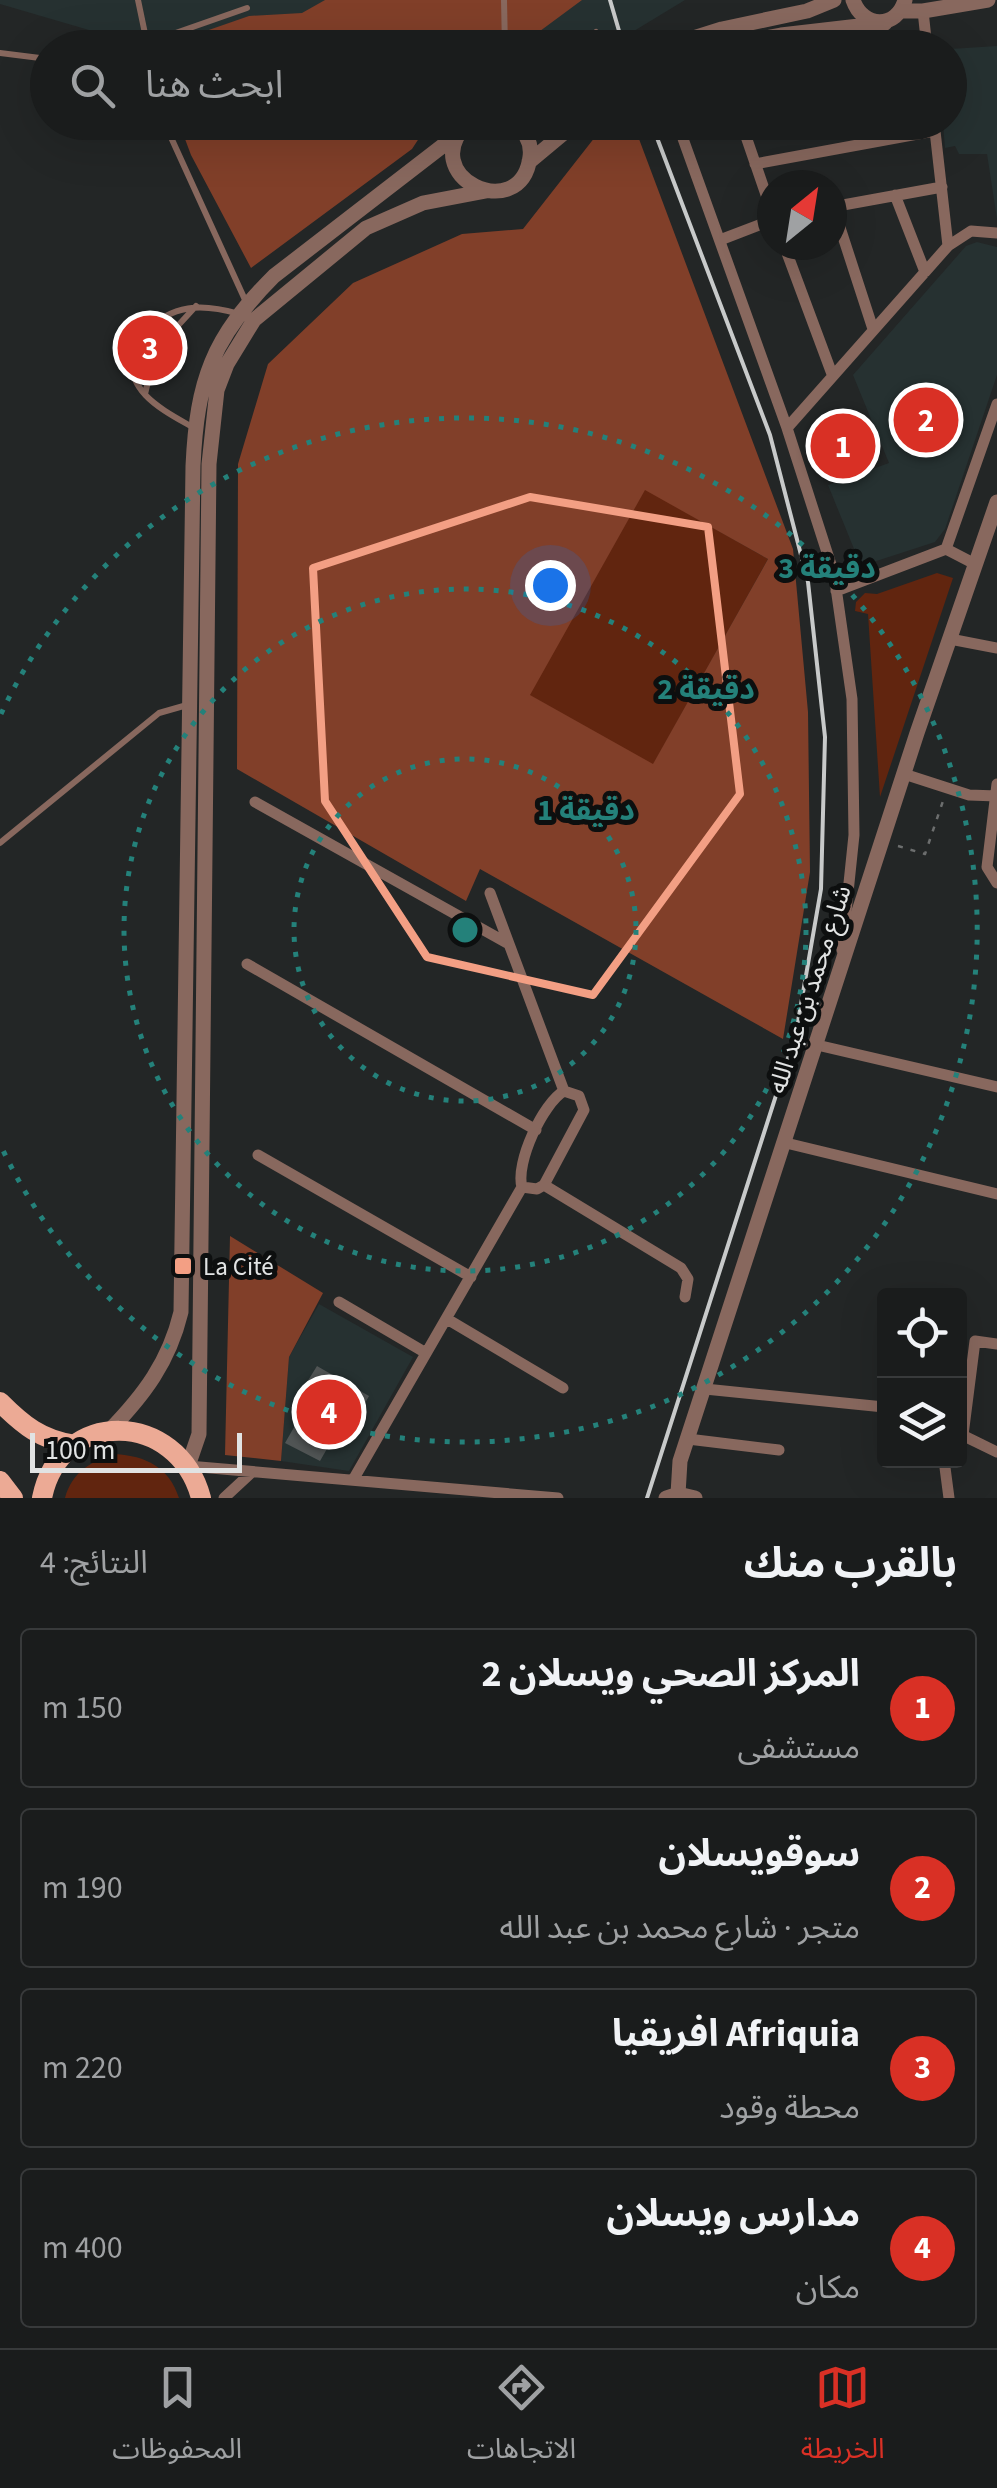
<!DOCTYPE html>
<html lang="ar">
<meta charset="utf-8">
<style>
body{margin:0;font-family:"Source Sans 3","Noto Sans Arabic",sans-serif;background:#272929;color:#f1f3f6;direction:rtl}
.controls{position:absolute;right:30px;bottom:30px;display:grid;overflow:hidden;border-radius:10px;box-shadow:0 10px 40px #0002}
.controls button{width:90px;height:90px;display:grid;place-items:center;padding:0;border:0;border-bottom:2px solid #383a3b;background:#1a1c1c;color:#f1f3f6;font:50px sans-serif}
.compass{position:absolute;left:757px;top:170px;width:90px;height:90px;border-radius:50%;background:#1a1c1c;box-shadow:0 10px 40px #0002;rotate:30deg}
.scale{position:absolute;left:30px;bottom:25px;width:212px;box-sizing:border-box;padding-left:10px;border:5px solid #e1e3e3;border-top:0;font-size:28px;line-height:35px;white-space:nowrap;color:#e1e3e3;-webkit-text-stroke:8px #0d0f0f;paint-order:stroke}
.you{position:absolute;left:550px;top:585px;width:35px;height:35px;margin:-25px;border:8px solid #fff;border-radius:50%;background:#1a73e8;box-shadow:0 0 0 15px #1a73e833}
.badge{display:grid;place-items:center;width:65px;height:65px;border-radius:50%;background:#d93025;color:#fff;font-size:32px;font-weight:700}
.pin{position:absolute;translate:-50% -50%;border:5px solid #fff;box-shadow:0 2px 10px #0006}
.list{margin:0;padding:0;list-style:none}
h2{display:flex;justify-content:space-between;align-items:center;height:130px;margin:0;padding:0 40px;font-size:42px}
h2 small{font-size:32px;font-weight:400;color:#9fa1a3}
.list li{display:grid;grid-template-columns:65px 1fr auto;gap:30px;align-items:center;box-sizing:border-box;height:160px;margin:0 20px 20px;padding:0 20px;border:2px solid #383a3b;border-radius:10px}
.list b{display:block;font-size:38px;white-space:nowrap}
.list p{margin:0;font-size:32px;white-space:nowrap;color:#9fa1a3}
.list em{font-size:32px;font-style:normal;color:#9fa1a3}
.icon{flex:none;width:55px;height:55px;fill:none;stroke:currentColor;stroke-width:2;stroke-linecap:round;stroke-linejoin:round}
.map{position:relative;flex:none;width:997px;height:1498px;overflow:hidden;direction:ltr}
.search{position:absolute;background:#1a1c1c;box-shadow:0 10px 40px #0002;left:30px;right:30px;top:30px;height:110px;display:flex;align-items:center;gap:25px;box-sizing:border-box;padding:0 35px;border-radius:55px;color:#9fa1a3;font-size:38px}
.sheet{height:850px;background:#1a1c1c}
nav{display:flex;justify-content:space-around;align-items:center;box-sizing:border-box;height:140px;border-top:2px solid #383a3b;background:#1a1c1c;font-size:28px;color:#9fa1a3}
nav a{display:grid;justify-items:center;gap:5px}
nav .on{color:#d93025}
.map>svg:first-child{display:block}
.built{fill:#263131}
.green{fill:#61250f}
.forest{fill:#813f29;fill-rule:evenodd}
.building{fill:#515555}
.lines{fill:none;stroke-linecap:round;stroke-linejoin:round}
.path{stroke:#6c6e6e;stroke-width:2.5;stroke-dasharray:5 8;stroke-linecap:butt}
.service{stroke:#88685e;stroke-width:6}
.minor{stroke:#88685e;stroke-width:11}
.tertiary{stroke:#88685e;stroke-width:15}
.primary{stroke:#ecaa95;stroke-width:20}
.rail{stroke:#c8caca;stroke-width:4}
.marked{fill:none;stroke:#f39f84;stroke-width:8;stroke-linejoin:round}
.ring{fill:none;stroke:#24817a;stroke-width:5;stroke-dasharray:5 10}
.poi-dot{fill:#f39f84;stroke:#0d0f0f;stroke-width:4}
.labels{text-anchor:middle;stroke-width:10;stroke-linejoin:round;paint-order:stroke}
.street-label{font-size:25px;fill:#e1e3e3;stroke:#0d0f0f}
.poi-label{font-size:25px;fill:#e1e3e3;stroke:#0d0f0f;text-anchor:start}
.centre{fill:#24817a;stroke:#0d0f0f;stroke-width:5}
.ring-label{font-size:30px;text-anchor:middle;font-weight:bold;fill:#24817a;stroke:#0d0f0f;stroke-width:10;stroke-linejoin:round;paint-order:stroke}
</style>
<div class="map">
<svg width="997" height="1498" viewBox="0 0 997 1498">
<rect width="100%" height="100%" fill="#232626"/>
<path class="built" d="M0,0H685L606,48L519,47L488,31L477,48L147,47L0,4Z
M997,46V219L987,154H959L955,146L945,148L943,123L950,122V49Z
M977,242L997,247V375L945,529L935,542L861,566L828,485L889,463L853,375L966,246Z
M319,1304L413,1357L349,1471L281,1461L289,1357Z"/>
<path class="green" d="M645,489L768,559L653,765L529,695Z
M937,573L953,578L880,797L868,614L855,611L856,602L865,593L877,594Z
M115,1454C146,1456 169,1467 179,1498H65C72,1472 91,1461 115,1454Z"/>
<path class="forest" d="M325,0H582L536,34L488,30L477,47L157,48L249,16L302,13Z
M179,123V122L429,123L412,149L251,268L191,155Z
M606,123H633L793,549L808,712L810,872L783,1039L480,869L466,901L237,769L238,464L268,364L353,283L462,234L523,229ZM645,490L768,559L653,764L530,695Z
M230,1236L323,1293L289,1357L281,1461L225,1455Z"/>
<path class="building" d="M135,329L140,339L150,336L156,340L160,349L168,346L182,353L173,371L159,364L156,355L147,358L140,354L136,345L126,347Z
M317,1366L369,1396L350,1431L340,1426L320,1461L285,1443L301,1415L291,1408Z"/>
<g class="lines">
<path class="path" d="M898,846L925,854L944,798"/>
<path class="service" d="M138,0L148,48
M504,0L505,48
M147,43L247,8
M578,48L596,32
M0,53L48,59
M164,122L246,302
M143,333C173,304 201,303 239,314
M162,343L196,306
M133,351C124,392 163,410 194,428
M145,394L153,361
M0,843L159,713L187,705"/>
<path class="minor" d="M923,11L927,48
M677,122L787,428L834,574L852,699L854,835L842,950
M741,122L772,212
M934,122L948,246
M755,164L934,131
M895,195L925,272
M833,206L873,329
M832,207L942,187
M720,240L772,220
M784,245L832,374
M787,428L948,246L971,231L997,233
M946,549L975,564
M836,591L946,549L997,404
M950,639L997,648
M904,774L969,795L997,796
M997,784L987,867L997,883
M255,802L507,943
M247,964L536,1130
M817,1045L997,1087
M786,1143L997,1194
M258,1155L471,1277
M544,1185L584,1110L579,1096L564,1091
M522,1187L537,1189L544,1185L681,1268L688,1279L685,1297
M339,1302L426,1353
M447,1319L563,1388
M705,1389L884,1407
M960,1434L997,1452
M963,1435L975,1341L997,1344
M688,1439L779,1450
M944,1460L949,1498
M188,1466L558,1498
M353,1480L522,1187C515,1163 543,1103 564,1091L490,893
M224,1498L252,1472"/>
<path class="tertiary" d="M853,0C863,29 897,29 905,0
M902,11H923L988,0
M662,48L722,29L807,11L834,0
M715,48L781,35L885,23
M469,122C412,176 521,227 530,157C532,143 525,131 514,122
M529,162L577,122
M109,1431C144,1395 169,1362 181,1312L193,466C197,380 212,338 274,276L458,134
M188,1466L199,1434L209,464L217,390L227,364L254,320L366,228L423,203L486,191
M678,1494L680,1461L917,733L997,502
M666,1498L678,1494L695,1498"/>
<path class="primary" d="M0,1402C23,1425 41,1440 75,1445
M0,1481L13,1498
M42,1498C60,1407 178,1410 201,1498"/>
<path class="rail" d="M610,0L624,48
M647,1498L796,1033L821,889L825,737L808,582L770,435L651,122"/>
</g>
<path class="marked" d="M530,497L708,527L740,794L593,995L427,957L325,801L313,568Z"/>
<g class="ring">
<circle cx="465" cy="930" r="171"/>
<circle cx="465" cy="930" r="341"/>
<path d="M1 714A512 512 0 1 1 1 1146"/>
</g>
<rect class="poi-dot" x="173" y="1256" width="20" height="20" rx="5"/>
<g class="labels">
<g class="street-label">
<text transform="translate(809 989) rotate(-72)" y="9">شارع محمد بن عبد الله</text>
</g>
<g class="poi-label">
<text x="203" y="1275">La Cité</text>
</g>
</g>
<circle cx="465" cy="930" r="15" class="centre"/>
<g class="ring-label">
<text x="827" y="578">3 دقيقة</text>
<text x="706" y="699">2 دقيقة</text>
<text x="586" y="820">1 دقيقة</text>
</g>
</svg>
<div class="controls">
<button><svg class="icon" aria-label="locate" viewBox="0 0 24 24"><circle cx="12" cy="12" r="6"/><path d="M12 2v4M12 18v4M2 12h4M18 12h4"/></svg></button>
<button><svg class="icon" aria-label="layers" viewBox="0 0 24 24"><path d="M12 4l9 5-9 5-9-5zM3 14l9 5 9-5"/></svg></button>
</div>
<svg class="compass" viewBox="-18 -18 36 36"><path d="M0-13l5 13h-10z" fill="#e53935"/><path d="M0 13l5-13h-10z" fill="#9fa1a3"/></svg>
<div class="scale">100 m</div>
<div class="you"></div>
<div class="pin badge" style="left:843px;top:446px">1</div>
<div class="pin badge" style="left:926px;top:420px">2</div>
<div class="pin badge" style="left:150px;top:348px">3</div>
<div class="pin badge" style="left:329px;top:1412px">4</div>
<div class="search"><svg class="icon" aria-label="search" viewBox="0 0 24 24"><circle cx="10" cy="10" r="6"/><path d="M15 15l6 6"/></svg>ابحث هنا</div>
</div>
<section class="sheet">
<h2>بالقرب منك<small>النتائج: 4</small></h2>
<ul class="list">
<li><span class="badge">1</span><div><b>المركز الصحي ويسلان 2</b><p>مستشفى</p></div><em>150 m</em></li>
<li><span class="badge">2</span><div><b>سوقويسلان</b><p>متجر · شارع محمد بن عبد الله</p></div><em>190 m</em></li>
<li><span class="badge">3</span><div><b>Afriquia افريقيا</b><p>محطة وقود</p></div><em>220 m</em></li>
<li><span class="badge">4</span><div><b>مدارس ويسلان</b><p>مكان</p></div><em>400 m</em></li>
</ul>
</section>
<nav>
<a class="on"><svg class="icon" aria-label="map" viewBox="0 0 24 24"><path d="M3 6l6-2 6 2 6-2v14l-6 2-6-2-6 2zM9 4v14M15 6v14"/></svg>الخريطة</a>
<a><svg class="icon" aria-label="directions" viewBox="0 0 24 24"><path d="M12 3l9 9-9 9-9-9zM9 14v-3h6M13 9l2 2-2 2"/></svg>الاتجاهات</a>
<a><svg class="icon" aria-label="saved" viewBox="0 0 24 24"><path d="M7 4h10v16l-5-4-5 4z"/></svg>المحفوظات</a>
</nav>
